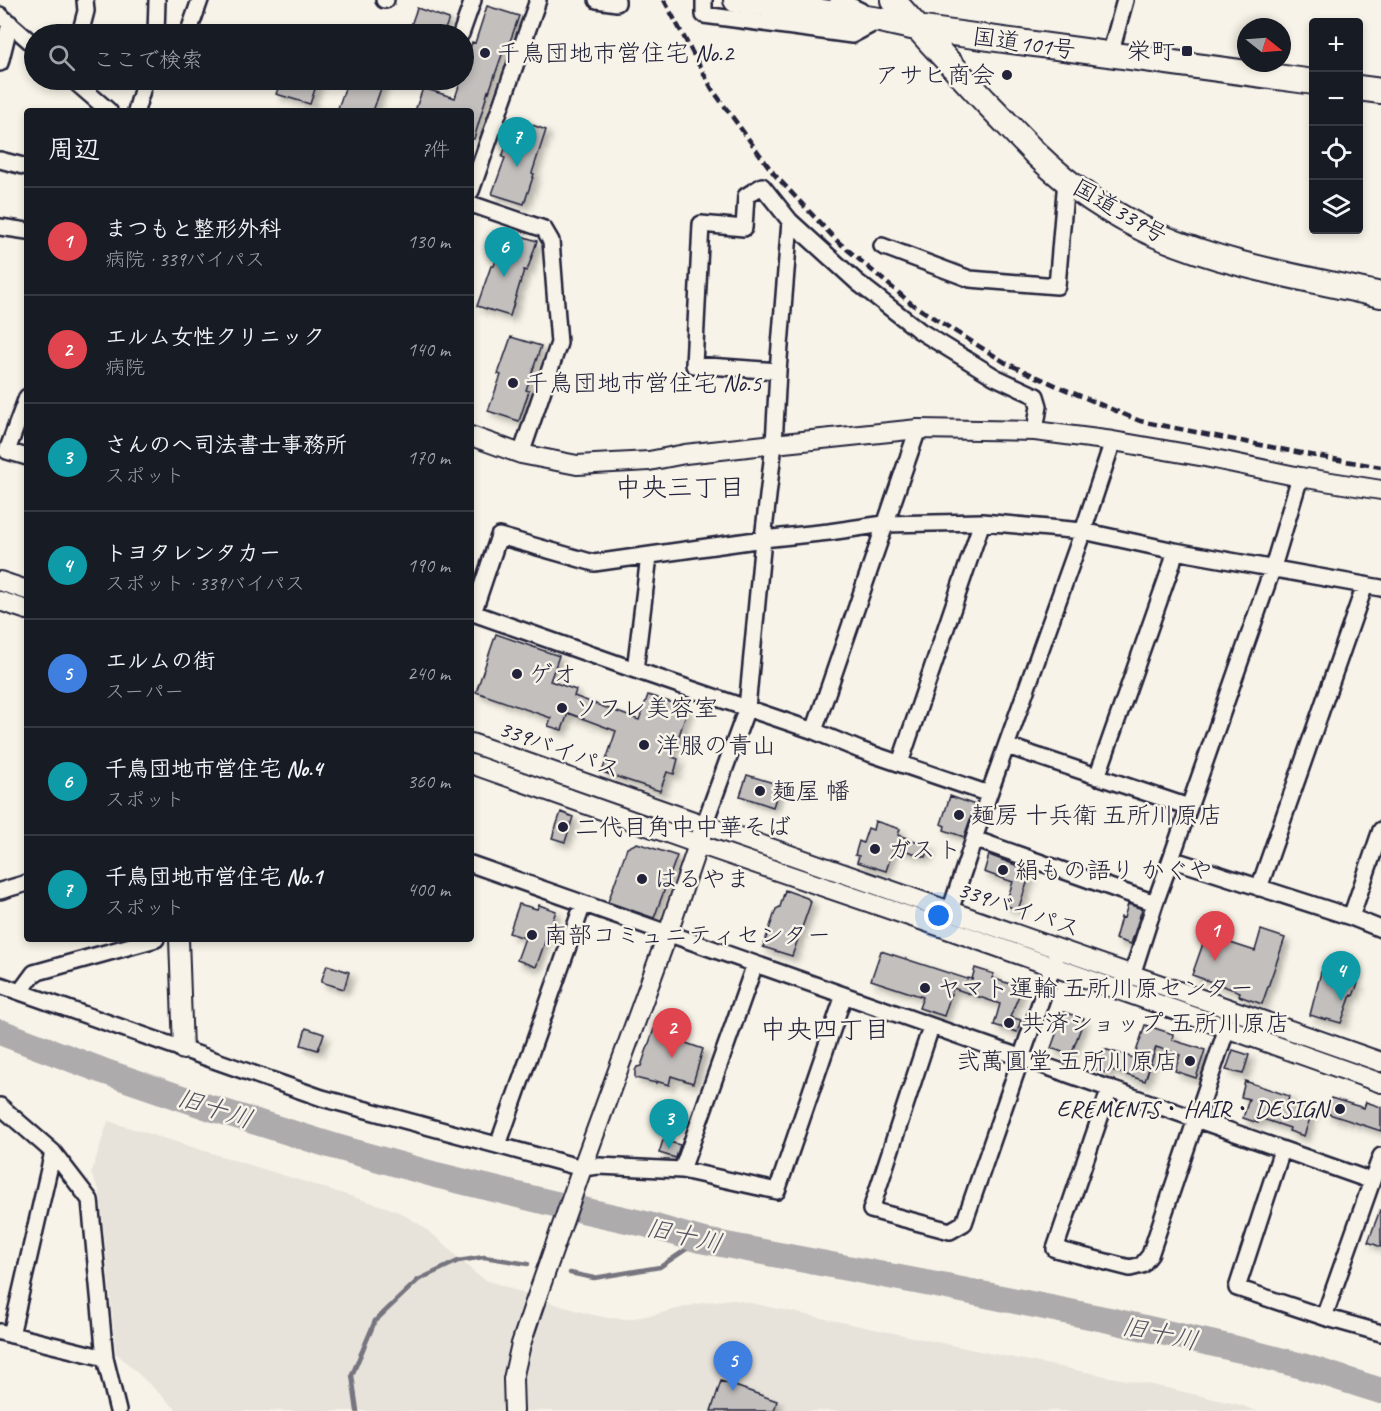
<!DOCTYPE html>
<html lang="ja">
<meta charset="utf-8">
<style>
body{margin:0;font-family:Caveat,"Klee One",sans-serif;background:#242831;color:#f1f3f6}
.controls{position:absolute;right:18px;top:18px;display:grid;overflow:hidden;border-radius:6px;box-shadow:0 3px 9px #0003}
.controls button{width:54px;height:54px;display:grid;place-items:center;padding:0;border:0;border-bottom:2px solid #363941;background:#171b24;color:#f1f3f6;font:30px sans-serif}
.compass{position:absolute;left:1237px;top:18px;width:54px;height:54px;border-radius:50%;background:#171b24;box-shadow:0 3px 9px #0003;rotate:107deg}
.you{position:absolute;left:939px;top:916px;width:21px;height:21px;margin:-15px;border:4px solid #fff;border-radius:50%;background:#1a73e8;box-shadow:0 0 0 9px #1a73e833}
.badge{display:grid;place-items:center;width:39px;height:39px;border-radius:50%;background:#2563eb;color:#fff;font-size:20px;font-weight:700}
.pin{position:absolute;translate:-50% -50px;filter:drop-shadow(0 2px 3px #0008)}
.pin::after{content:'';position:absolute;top:32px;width:21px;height:18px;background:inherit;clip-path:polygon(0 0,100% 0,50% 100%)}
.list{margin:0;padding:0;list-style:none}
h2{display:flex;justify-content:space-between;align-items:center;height:78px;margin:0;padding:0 24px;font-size:26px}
h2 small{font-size:20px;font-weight:400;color:#9ea1a6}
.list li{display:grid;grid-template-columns:39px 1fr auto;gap:18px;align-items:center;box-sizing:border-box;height:108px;padding:0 24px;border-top:2px solid #363941}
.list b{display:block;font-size:22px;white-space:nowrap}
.list p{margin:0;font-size:20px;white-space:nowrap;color:#9ea1a6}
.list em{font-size:20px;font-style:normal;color:#9ea1a6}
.icon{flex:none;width:33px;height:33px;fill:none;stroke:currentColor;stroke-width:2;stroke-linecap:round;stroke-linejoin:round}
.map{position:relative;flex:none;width:1381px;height:1411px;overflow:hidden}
.search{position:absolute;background:#171b24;box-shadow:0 3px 9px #0003;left:24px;top:24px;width:450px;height:66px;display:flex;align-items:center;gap:15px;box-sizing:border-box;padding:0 21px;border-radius:33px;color:#9ea1a6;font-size:22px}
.panel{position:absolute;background:#171b24;box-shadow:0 3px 9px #0003;left:24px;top:108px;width:450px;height:834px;border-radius:6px}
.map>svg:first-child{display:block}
.built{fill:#e7e3db}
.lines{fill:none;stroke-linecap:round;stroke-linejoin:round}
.stream{stroke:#76747f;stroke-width:4.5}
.river{stroke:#aeabad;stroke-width:26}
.building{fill:#c2bfbd;stroke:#22223b;stroke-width:1.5;filter:url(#shadow)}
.minor-casing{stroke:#22223b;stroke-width:20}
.tertiary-casing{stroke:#22223b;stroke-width:22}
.trunk-casing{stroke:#22223b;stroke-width:28}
.minor{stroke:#f7f3e8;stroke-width:15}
.tertiary{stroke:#f7f3e8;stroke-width:18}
.trunk{stroke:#f7f3e8;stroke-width:24}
.rail{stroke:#22223b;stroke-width:4.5;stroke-dasharray:9 4.5;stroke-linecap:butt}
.poi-dot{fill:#22223b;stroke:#f7f3e8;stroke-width:2}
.labels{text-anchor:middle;stroke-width:5;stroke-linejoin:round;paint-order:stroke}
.street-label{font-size:24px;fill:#22223b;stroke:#f7f3e8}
.poi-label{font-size:24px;fill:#22223b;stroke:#f7f3e8;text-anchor:start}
.neighbourhood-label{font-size:26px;fill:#22223b;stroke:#f7f3e8}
.water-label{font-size:26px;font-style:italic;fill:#535263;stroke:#f7f3e8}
</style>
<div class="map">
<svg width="1381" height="1411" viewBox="0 0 1381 1411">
<defs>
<filter id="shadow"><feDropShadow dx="5" dy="5" stdDeviation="3" flood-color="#0004"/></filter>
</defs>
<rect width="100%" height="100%" fill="#f7f3e8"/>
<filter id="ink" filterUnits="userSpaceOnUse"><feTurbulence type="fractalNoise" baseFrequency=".0167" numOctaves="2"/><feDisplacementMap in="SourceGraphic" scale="12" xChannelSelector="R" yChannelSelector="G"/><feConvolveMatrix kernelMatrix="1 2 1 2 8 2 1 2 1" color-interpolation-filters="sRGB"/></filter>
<g filter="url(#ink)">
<path class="built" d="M108,1121L386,1207L401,1213L422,1226L438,1239L476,1274L486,1280L555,1304L589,1314L608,1318L628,1319L657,1314L701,1303L731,1299L989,1353L1167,1388L1240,1405L1257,1411H178L116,1353L101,1201L99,1190L91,1174Z"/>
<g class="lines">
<path class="stream" d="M570,1273L594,1278L660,1267L700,1240
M357,1411L352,1375L375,1321L418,1280L458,1261L484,1257L528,1264"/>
<path class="river" d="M0,1032L103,1071L211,1108L333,1146L436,1175L551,1203L645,1224L700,1240L947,1287L1109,1320L1241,1350L1302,1366L1381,1391"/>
</g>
<path class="building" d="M487,6L519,16L508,47L505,46L489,92L488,91L474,139H471V111H415L423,88L455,98L461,80H464V70L472,42L475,43Z
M417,8L449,19L443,34H408Z
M281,80H318L310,104L276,94Z
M348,80H384L373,111H337Z
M516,119L546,130L532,173L534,174L524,204L492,194L505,158L502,157Z
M506,231L537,241L527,271L524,270L510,316L477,306L491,266H494Z
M511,337L541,346L526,390L529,391L519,421L488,411L501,375L498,374Z
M496,634L559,656L550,681L576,690L574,696L639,720L648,695L688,708L672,757L678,759L674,774L667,772L660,791L602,772L616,731L568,713L562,730L548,726L551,718L476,692Z
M747,775L780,785L773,807L740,796Z
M950,796L975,805L964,837L944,830L945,826L941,824Z
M561,812L573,817L565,842L552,838Z
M875,821L900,829L898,835L930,846L926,857L894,847L886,871L857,862L859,856L855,855L859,841L863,843L868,828L873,830Z
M637,843L677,856L654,918L608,902L627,848Z
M989,855L1031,871L1018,910L1005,905L1013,882L984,872Z
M785,890L807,898L811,902L792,956L763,947L776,909L780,907Z
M519,904L537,909L539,905L556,911L536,967L517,960L525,938L509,933Z
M1128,904L1142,909L1131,944L1115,939L1121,917L1124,918Z
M1261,930L1285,938L1262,1004L1239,996L1240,992L1192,975L1206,935L1255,951Z
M881,951L967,979L968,978L972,979L975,968L994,974L992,978L1022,988L1010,1017L1021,1020L1017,1032L994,1025L1000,1004L953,988L944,1016L919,1008L923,997L871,980Z
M327,965L349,972L344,989L321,982Z
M1321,972L1338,978L1339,976L1358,983L1353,996L1351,995L1341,1023L1327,1019L1326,1020L1310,1015Z
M1064,1012L1084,1019L1071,1055L1051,1048Z
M1145,1025L1173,1034L1172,1040L1205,1050L1196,1078L1175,1071L1180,1055L1156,1047L1145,1081L1109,1069L1107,1073L1097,1070L1104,1049L1134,1058Z
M306,1028L324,1034L318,1050L301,1045Z
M654,1029L664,1032L663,1035L703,1049L693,1083L671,1076L669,1085L656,1081V1083L635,1078V1071L637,1067L641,1066Z
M1233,1050L1249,1055L1243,1074L1226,1070Z
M1245,1081L1289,1096L1288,1101L1313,1109L1304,1136L1289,1131L1290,1128L1260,1118L1258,1123L1243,1118L1249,1099L1241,1097Z
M1331,1098L1364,1108L1366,1102L1381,1107V1131L1326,1113Z
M663,1140L680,1145L676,1158L659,1153Z
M1380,1210H1381V1247L1368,1242Z
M721,1381L777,1401L774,1411H711Z"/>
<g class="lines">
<g class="minor-casing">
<path id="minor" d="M384,0H386
M597,0L617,3V0
M704,0V15L852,35L880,20
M838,0L861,11
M0,15L34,45
M80,34L86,11L85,0
M156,34L157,0
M188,34L200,0
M461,34L473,0
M1110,55L1125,0
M0,63L10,23
M73,80L109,111
M136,111L145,80
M0,160L27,167
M471,191L538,0
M471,204L544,229L551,241L559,343L521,454
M0,227L27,231
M882,246L970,279L1057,286L1066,180
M778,371L694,365L701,224L744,228L746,196L762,186L790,221L857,282L920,331L995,377L1036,396L1039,406L1035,431
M27,397L7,451L27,457
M1300,477L1273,567L1171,859L1351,917L1381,929
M635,670L649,556
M814,731L918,429
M1007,746L1189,807
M900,763L982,522
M1097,777L1172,564L1175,551
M989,794L860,750L814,731L635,670L473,613L499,536L594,563L763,539L829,532L884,524L982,522L1083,531L1175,551L1381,588
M704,825L747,708L763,539L774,444L778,371L790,221
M974,839L1155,903
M471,864L1372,1181L1324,1317
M1259,888L1365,585
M0,891L27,883
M1351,917L1381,830
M947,920L989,794L1083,531L1113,441
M1132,975L1155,903L1171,859
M0,985L322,1098L582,1168L599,1166L682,1170L777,1191L844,995
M20,992L34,973L156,939
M931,1027L871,1210L950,1231L964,1223L1056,957
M1110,1088L1055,1249L1130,1268L1142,1265L1150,1255L1227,1028
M0,1106L53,1152L90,1200L105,1358L118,1411
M498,1145L583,904
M1282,1150L1237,1288L1324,1317L1381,1333
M682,1170L755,964
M1372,1181L1381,1156
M0,1332L105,1358
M11,1335L53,1152"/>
</g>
<g class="tertiary-casing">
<path id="tertiary" d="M471,436L521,454L577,465L649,461L685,454L774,444L918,429L1035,431L1113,441L1205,457L1300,477L1381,490
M0,581L27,590
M0,601L27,610
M471,743L1381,1062
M471,764L698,844L944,928L1381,1083
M179,939L183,1050
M514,1411L513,1379L521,1344L533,1308L579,1177L668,933L702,833"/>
</g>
<g class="trunk-casing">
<path id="trunk" d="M736,0L880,20L916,28L1314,82
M893,0C923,35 954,68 985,101C1002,118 1019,137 1036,154C1071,188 1112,215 1156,235C1227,266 1306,278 1381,295
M1358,88L1381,91"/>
</g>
<use href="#minor" class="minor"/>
<use href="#tertiary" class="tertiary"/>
<use href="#trunk" class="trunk"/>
<path class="rail" d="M664,0L712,89L774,174L836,240L913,305L1006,363L1064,389L1140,421L1316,456L1381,467"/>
</g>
</g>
<g class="poi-dot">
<rect x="1181" y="45" width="12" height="12" rx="3"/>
<circle cx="485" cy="53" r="6"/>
<circle cx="1007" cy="75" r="6"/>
<circle cx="513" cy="383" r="6"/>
<circle cx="517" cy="674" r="6"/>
<circle cx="562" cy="708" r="6"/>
<circle cx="644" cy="745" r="6"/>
<circle cx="760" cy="791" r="6"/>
<circle cx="959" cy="815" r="6"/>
<circle cx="563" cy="827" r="6"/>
<circle cx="875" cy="849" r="6"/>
<circle cx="1003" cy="870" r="6"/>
<circle cx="642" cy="879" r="6"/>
<circle cx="532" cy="935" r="6"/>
<circle cx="925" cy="988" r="6"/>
<circle cx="1009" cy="1023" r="6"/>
<circle cx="1190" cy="1061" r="6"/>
<circle cx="1340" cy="1109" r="6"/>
</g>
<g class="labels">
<g class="street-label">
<text transform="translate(1024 43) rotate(8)" y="8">国道101号</text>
<text transform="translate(1120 211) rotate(30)" y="8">国道339号</text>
<text transform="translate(560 749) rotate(20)" y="8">339バイパス</text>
<text transform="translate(1019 909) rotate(19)" y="8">339バイパス</text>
</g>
<g class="poi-label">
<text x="1175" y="59" text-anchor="end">栄町</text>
<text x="497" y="61">千鳥団地市営住宅 No.2</text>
<text x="995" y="83" text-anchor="end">アサヒ商会</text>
<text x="525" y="391">千鳥団地市営住宅 No.5</text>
<text x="529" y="682">ゲオ</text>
<text x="574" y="716">ソフレ美容室</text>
<text x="656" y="753">洋服の青山</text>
<text x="772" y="799">麺屋 幡</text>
<text x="971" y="823">麺房 十兵衛 五所川原店</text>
<text x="575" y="835">二代目角中中華そば</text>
<text x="887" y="857">ガスト</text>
<text x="1015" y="878">絹もの語り かぐや</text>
<text x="654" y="887">はるやま</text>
<text x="544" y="943">南部コミュニティセンター</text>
<text x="937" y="996">ヤマト運輸 五所川原センター</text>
<text x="1021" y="1031">共済ショップ 五所川原店</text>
<text x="1178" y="1069" text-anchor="end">弐萬圓堂 五所川原店</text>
<text x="1328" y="1117" text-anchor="end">EREMENTS・HAIR・DESIGN</text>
</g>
<g class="neighbourhood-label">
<text x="680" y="496">中央三丁目</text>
<text x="825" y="1038">中央四丁目</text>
</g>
<g class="water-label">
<text transform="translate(215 1108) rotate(18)" y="9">旧十川</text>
<text transform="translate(684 1235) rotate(13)" y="9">旧十川</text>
<text transform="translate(1160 1333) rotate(12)" y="9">旧十川</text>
</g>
</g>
</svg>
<div class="controls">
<button>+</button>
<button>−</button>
<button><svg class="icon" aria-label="locate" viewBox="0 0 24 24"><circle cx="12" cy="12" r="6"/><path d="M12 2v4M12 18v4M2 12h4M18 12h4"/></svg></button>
<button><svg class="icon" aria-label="layers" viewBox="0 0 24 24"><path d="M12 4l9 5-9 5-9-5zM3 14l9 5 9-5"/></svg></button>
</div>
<svg class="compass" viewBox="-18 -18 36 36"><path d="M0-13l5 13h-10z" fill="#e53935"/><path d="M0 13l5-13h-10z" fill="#9ea1a6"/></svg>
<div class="you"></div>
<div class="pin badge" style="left:1215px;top:961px;background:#e0444e">1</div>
<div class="pin badge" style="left:672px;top:1058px;background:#e0444e">2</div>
<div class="pin badge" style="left:669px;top:1149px;background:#0f9aa8">3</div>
<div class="pin badge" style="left:1341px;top:1001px;background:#0f9aa8">4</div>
<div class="pin badge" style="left:733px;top:1391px;background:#3f7fe0">5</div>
<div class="pin badge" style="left:504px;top:277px;background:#0f9aa8">6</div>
<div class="pin badge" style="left:517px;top:167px;background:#0f9aa8">7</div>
<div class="search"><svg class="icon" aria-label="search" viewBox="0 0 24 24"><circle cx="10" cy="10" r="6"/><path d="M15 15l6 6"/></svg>ここで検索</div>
<section class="panel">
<h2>周辺<small>7件</small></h2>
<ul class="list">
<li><span class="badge" style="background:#e0444e">1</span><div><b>まつもと整形外科</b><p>病院 · 339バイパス</p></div><em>130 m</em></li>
<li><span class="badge" style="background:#e0444e">2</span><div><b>エルム女性クリニック</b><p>病院</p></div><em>140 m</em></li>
<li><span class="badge" style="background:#0f9aa8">3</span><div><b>さんのへ司法書士事務所</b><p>スポット</p></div><em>170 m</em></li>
<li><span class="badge" style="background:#0f9aa8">4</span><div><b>トヨタレンタカー</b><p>スポット · 339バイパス</p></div><em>190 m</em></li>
<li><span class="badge" style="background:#3f7fe0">5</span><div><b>エルムの街</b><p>スーパー</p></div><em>240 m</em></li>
<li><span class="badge" style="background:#0f9aa8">6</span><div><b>千鳥団地市営住宅 No.4</b><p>スポット</p></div><em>360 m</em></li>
<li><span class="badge" style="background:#0f9aa8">7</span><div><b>千鳥団地市営住宅 No.1</b><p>スポット</p></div><em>400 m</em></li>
</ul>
</section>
</div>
